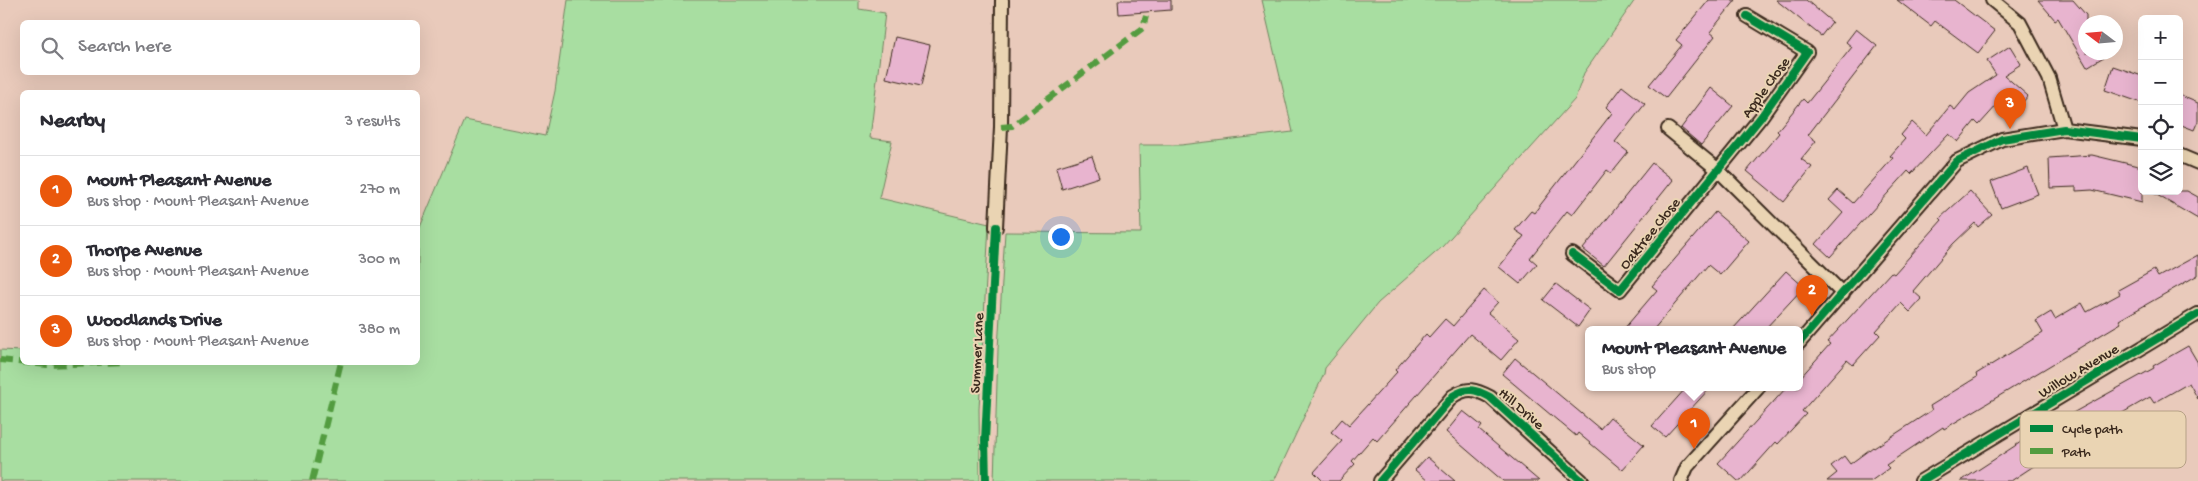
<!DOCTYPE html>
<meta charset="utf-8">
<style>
body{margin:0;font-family:"Gochi Hand",sans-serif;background:#f7f7f7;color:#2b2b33}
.controls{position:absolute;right:15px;top:15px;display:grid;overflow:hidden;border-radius:8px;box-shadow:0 5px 20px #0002}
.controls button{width:45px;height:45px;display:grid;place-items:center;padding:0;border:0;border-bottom:1px solid #e1e1e2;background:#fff;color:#2b2b33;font:25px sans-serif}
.compass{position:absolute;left:2078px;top:15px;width:45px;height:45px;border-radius:50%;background:#fff;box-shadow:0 5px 20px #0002;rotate:286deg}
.you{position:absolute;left:1060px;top:236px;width:18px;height:18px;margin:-12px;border:4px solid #fff;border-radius:50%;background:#1a73e8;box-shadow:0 0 0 8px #1a73e833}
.badge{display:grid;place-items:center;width:32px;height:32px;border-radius:50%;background:#ea580c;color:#fff;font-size:16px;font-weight:700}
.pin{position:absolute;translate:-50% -41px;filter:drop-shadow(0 1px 2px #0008)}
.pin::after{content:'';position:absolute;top:26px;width:18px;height:15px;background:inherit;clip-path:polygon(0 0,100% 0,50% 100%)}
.popup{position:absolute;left:1585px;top:326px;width:218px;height:65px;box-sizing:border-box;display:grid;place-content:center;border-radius:8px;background:#fff;filter:drop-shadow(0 1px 4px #0005);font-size:16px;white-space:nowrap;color:#7c7c81}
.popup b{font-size:19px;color:#2b2b33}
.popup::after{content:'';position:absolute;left:50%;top:100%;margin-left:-10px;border:10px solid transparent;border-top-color:#fff}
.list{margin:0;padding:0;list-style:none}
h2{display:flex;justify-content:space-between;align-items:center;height:65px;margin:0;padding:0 20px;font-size:21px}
h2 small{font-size:16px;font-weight:400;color:#7c7c81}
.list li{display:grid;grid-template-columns:32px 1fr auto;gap:15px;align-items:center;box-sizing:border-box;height:70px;padding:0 20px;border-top:1px solid #e1e1e2}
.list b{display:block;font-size:19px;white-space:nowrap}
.list p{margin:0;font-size:16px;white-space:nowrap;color:#7c7c81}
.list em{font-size:16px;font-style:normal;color:#7c7c81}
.icon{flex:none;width:28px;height:28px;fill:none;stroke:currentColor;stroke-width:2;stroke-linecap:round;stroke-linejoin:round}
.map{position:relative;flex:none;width:2198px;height:481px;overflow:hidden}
.search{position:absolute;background:#fff;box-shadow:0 5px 20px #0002;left:20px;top:20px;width:400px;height:55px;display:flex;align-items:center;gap:12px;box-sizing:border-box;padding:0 18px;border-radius:8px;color:#7c7c81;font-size:19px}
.panel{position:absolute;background:#fff;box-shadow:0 5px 20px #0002;left:20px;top:90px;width:400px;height:275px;border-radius:8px}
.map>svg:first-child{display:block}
.green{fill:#a8dea1;stroke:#728460}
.building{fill:#e8b4cf;stroke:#3b2a1e}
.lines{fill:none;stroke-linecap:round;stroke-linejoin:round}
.minor-casing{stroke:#3b2a1e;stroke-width:16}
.minor{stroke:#ead4b3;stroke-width:12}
.quiet{stroke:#529c3f;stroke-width:6;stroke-dasharray:12 6;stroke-linecap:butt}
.cycleway-casing{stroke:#ead4b3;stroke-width:11}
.cycleway{stroke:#00873e;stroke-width:8}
.labels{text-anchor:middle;stroke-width:4;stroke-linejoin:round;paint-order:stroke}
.street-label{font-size:15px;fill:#3b2a1e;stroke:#ead4b3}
.key{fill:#ead4b3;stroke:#b6a186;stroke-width:1}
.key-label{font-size:14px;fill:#3b2a1e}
</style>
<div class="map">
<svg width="2198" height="481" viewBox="0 0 2198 481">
<rect width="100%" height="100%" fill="#e9cabb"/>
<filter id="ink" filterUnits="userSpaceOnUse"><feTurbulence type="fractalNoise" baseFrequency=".02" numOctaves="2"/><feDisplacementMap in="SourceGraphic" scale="10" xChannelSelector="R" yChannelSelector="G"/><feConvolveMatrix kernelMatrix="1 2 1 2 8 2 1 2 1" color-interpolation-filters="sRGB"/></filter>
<g filter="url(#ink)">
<path class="green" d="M568,0H859V9L885,13L870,138L892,141L879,198L989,224L979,409L980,481H0V350L22,351V362H418V232L465,120L545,136L555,91Z
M1262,0H1635L1584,73L1575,99L1442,247L1378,303L1325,368L1324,374L1274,481H994L998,349L1005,232L1141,233L1139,145H1181L1293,132Z"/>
<path class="building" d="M1118,0H1171V10L1119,14Z
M1709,0H1736L1710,32L1715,36L1666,98L1649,85L1682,45L1676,40Z
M1776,0H1806L1832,22L1821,36Z
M1897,0H1954L1995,31L1978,53L1935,21L1931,26Z
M2038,0H2073L2086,15V52H2112L2087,67L2058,18L2055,20Z
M1856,29L1877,46L1808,135L1816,141L1801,159L1812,167L1784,202L1747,171L1779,133L1777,131L1803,99L1807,103L1852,47L1846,42Z
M895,37L930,45L921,86L886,78Z
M2010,46L2021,64L2004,75L2028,96L2011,116L1998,104L1979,125L1975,121L1958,142L1949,134L1911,174L1908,171L1830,257L1816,244L1843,213L1829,200L1838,190L1853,203L1893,158L1890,156L1905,139L1901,135L1912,122L1926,135L1950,106L1955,110L1969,93L1996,75L1987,61Z
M2113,66L2142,76V103L2105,90Z
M1622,86L1645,104L1615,142L1628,152L1611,173L1607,170L1572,215L1567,211L1530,258L1537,264L1520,284L1499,267L1524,236L1515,230L1531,211L1534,213L1612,113L1606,107Z
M1711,88L1733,106L1701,145L1681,128Z
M2179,95L2198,103V121L2194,130L2179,124Z
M2092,155L2142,167V202L2092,190L2076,191V187L2050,188L2049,158Z
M1092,156L1099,177L1062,189L1056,167Z
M1652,163L1673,180L1604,266L1583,249Z
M2028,168L2038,194L2001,208L1991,182Z
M1970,191L1992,215L1978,227L1975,223L1953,244L1913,291L1922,299L1910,312L1901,303L1876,331L1880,335L1853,365L1847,360L1802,411L1806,414L1778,444L1776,442L1741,481H1738L1718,463L1786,388H1799V379L1830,344L1827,342L1891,272L1894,274L1942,220L1940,218Z
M2150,191H2187L2198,197V219Z
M1715,212L1749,241L1720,275L1708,265L1653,330H1623L1657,290L1652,286Z
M2198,255V275L2119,320L2121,323L1944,429L1943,427L1886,465L1889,468L1871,481H1827L1837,473L1831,466L1844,456L1850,464L1873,447L1874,448L1932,410L1930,406L1977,377L1976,374L2043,333L2036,321L2051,312L2055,319L2082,303L2087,312L2120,294L2118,290L2154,270L2158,277Z
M1786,271L1804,287L1764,330H1732Z
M1556,284L1590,310L1578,327L1543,300Z
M1484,290L1498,302L1488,313L1519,339L1501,360L1470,334L1377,441L1373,437L1352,461L1355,464L1339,481H1323L1314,472L1342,441L1331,432L1342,419L1349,425L1397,372L1395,370L1426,334L1429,337L1445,319L1453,326Z
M2188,346L2198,363V399L2189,383L2154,403L2150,397L2058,450L2011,481H1961L2024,440L2154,368L2153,366Z
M1515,358L1600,429L1610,417L1644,445L1622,470L1578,433L1576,436L1502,374Z
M1686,388H1710L1665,437L1652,426Z
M1463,411L1482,426L1479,430L1539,481H1503L1446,432Z
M1427,457L1455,481H1428L1415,470Z"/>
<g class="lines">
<g class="minor-casing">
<path id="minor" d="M1992,0L2020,23L2049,78L2064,129
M1668,129L1717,169L1843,294
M2179,155L2198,163
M996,227L1001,127L1002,0
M1572,254L1620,290L1761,117L1807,52L1747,16
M1799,343L1957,161L2002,139L2064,129L2142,139
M1380,481L1453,396C1468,387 1475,389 1490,397L1582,481
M1681,481L1687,467L1758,388
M1921,481L2198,314"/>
</g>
<use href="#minor" class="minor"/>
<path class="quiet" d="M1001,127L1012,126L1143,28L1146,16
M0,360L47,365L124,362
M312,481L341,362"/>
<g class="cycleway-casing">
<path id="cycleway" d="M1572,254L1620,290L1761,117L1807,52L1747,16
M1799,343L1957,161L2002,139L2064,129L2142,139
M986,481L985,440L996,227
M1380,481L1453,396C1468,387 1475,389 1490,397L1582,481
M1921,481L2198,314"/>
</g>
<use href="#cycleway" class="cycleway"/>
</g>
</g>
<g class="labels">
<g class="street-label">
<text transform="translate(1765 87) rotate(-54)" y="5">Apple Close</text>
<text transform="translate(1649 233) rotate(-51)" y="5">Oaktree Close</text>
<text transform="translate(976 353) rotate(-87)" y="5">Summer Lane</text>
<text transform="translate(2078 370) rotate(-31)" y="5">Willow Avenue</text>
<text transform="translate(1522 408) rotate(41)" y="5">Hill Drive</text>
</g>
</g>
<rect x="2020" y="411" width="166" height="57" rx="8" class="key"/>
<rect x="2030" y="425" width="23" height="7" fill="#00873e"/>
<rect x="2030" y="448" width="23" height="6" fill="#529c3f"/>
<g class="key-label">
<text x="2062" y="433">Cycle path</text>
<text x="2062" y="456">Path</text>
</g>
</svg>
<div class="controls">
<button>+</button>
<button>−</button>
<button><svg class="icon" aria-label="locate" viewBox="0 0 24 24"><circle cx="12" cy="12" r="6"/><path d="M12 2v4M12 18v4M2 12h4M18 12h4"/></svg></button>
<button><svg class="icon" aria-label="layers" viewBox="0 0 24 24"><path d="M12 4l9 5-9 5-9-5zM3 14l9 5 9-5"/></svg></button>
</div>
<svg class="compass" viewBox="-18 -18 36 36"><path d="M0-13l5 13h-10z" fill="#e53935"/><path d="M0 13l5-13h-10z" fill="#7c7c81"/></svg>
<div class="you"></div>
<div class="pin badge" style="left:1694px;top:449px">1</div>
<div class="popup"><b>Mount Pleasant Avenue</b>Bus stop</div>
<div class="pin badge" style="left:1812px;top:316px">2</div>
<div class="pin badge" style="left:2010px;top:129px">3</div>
<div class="search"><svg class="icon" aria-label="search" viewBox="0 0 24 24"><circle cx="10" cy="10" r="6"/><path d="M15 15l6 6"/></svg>Search here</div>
<section class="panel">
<h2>Nearby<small>3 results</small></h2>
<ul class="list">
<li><span class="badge">1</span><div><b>Mount Pleasant Avenue</b><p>Bus stop · Mount Pleasant Avenue</p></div><em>270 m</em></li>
<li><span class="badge">2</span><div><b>Thorpe Avenue</b><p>Bus stop · Mount Pleasant Avenue</p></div><em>300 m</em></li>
<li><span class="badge">3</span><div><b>Woodlands Drive</b><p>Bus stop · Mount Pleasant Avenue</p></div><em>380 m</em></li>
</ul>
</section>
</div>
